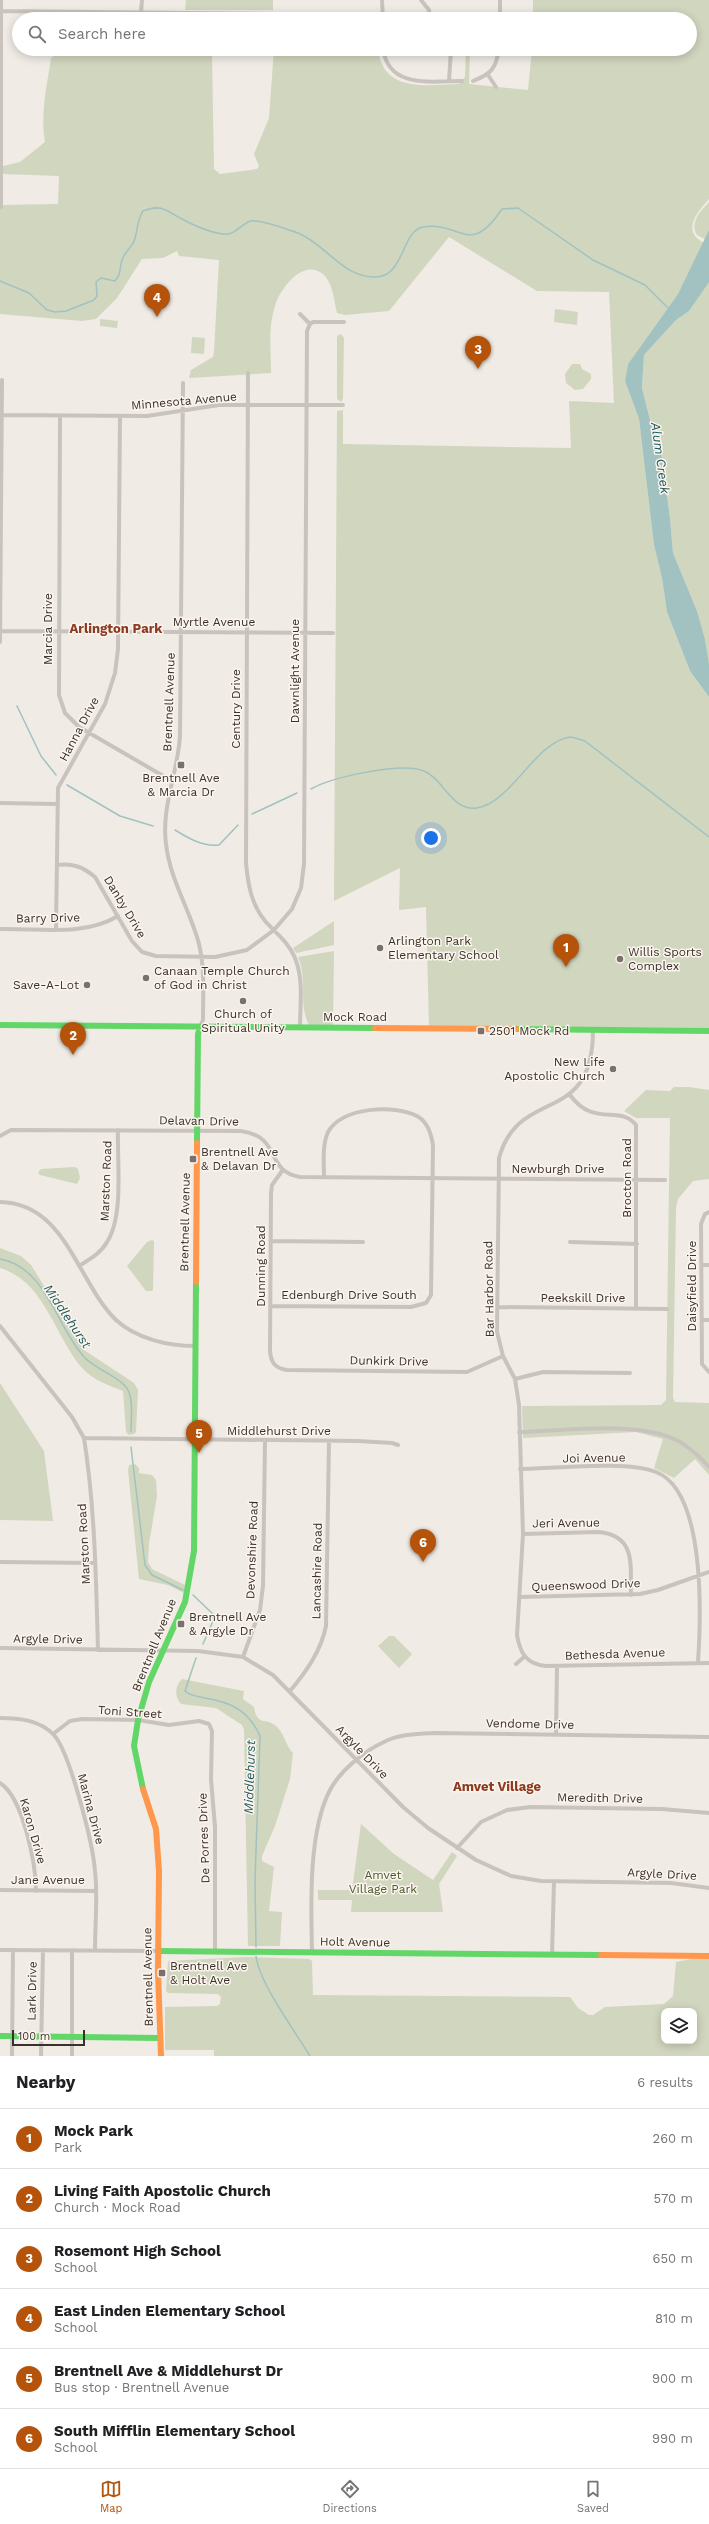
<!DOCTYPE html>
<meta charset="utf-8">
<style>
body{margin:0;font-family:"Work Sans",sans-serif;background:#f6f6f6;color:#202124}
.controls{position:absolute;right:12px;bottom:12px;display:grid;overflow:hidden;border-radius:8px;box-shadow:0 2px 10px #0003}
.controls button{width:36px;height:36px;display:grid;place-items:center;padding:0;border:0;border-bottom:1px solid #e0e0e0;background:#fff;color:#202124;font:20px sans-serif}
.scale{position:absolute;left:12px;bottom:10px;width:73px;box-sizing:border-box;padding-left:4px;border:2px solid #3b302b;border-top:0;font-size:11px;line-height:14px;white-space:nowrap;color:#3b302b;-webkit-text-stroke:3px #fbf5ee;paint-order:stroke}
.you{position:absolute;left:431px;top:838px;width:14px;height:14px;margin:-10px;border:3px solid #fff;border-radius:50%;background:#1a73e8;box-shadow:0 0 0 6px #1a73e833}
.badge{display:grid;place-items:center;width:26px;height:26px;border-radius:50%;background:#b45309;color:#fff;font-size:13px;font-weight:700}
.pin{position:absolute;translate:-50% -33px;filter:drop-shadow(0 1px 2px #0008)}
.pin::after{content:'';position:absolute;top:21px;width:14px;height:12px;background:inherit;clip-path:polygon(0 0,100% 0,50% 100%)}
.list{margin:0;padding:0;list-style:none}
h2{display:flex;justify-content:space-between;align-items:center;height:52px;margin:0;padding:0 16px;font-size:17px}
h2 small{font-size:13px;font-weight:400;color:#757577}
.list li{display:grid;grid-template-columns:26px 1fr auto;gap:12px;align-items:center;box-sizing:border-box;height:60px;padding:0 16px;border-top:1px solid #e0e0e0}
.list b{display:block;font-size:15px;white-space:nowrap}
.list p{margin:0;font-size:13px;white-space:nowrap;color:#757577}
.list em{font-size:13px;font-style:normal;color:#757577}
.icon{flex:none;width:22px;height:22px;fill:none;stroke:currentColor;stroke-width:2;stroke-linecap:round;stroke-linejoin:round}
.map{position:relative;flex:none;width:709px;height:2056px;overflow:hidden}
.search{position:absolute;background:#fff;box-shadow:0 2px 10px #0003;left:12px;right:12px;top:12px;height:44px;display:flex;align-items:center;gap:10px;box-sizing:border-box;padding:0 14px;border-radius:22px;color:#757577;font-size:15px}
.sheet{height:412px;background:#fff}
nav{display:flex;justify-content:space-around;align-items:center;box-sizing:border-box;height:56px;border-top:1px solid #e0e0e0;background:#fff;font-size:11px;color:#757577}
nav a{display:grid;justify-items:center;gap:2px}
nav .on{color:#b45309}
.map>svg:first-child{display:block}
.green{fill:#d1d6bf;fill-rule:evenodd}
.water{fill:#a1c2c1}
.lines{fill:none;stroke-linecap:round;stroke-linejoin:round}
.stream{stroke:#a1c2c1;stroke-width:1.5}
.street{stroke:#c9c3be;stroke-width:4}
.fast{stroke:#63d668;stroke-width:6}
.slow{stroke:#ff974d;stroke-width:6}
.poi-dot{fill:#7a716c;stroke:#fbf5ee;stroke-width:1.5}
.labels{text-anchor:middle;stroke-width:3;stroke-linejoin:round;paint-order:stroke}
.street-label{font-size:12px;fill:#3b302b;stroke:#fbf5ee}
.poi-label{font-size:12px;fill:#3b302b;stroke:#fbf5ee;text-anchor:start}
.park-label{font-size:12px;fill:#4a5a2e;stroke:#fbf5ee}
.water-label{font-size:13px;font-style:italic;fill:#1f5a5e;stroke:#fbf5ee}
.neighbourhood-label{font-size:13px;font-weight:bold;fill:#8c3b22;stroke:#fbf5ee}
</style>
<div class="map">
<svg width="709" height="2056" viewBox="0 0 709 2056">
<rect width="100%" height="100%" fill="#f0ebe5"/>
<path class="green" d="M186,0H273V10H185Z
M533,0H709V199C697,212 681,231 704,243L678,294L628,364L625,381L639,419L654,545L662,578L667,612L690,671L709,697V1028L429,1026L426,907L399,910L400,868L334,901L337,411L343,410V444L571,448L569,401L614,403L609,292L537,291L449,237L389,311L345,315L337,313C334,301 333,284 324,275C304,257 280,288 275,306C268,327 271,351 271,373L189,378L191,370L213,357L214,352L219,260L179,256L177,251L163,258L142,259L117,298L96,319L82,321L0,314V191L1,205L58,204L59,176L3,174V166L20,162L45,142C40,114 47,86 51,58L54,56L78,55L89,49H261L258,52L216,53L212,55L214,169L220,174L257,169L259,166L254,154L269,118L274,49H378C383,93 426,85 459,84L465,77L466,49H470L469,84L528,90L532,49H690V19H533Z
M371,16L378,19H319L322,17Z
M709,202V230L705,239L697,235C689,222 701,211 709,202Z
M709,281V664L697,611L673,553L670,518L660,445L651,424L642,388L644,355L676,320L689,311Z
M555,309L578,312L577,325L554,322Z
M100,319L118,321L117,328L100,326Z
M341,334L344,338L343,399L341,402L337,399V336Z
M192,337L205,338L204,354L191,353Z
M572,364H580L582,369L591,374V379L583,389L575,390L566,383L565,374Z
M334,921V945L296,953L293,948Z
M334,951L333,1025H309C298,1004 308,979 298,957Z
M674,1087H689L709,1090V1179L693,1181L678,1199L676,1207L673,1398L675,1402L709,1403V1475L695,1459L674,1478L654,1468L663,1439L636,1432L523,1438L522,1406L661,1405L666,1400L670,1118H636L624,1111L646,1090L670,1091Z
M75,1167L78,1169L80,1178L77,1184L40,1175L38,1172L41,1169Z
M152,1240L154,1241L153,1289L152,1291H146L127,1266L147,1242Z
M0,1248L21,1256L31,1265L84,1350L134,1383L138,1390L136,1432L134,1434L129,1435L126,1432L123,1391C108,1385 95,1381 83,1369C55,1338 45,1281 0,1268Z
M0,1383L44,1451L53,1521L0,1520Z
M135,1464L139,1468V1473L152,1475L156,1480L157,1496L149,1544L148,1562L152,1569L185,1585L184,1593L168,1585L139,1579L128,1470L129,1465Z
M389,1636H394L412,1654L399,1668L378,1646Z
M182,1679L244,1691L243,1699L254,1707C257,1728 268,1716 278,1728C285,1736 286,1746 293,1753L290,1779L275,1826L262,1856V1861L274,1867L269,1911L282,1912L280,1946H248L244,1730L242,1725L216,1708L181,1704C174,1697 175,1685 182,1679Z
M361,1824L394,1854L433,1880L452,1852L457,1856L439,1884L443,1912H351L352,1900H318V1890H352Z
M246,1957L309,1959L312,1961L313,1995L570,1997L578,2008L589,2015H593L605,2007L664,2004L673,1996L676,1962L691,1959H709V2056H214V2050H165V2007L217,2006L220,2004L221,1997L218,1994L168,1993L166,1991L168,1961ZM664,2011H694V2041H664Z"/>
<path class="water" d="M709,230V282L689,311L676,320L644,355L642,388L651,424L660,445L670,518L673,553L697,611L705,640L709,664V697L690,671L667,612L662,578L654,545L639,419L625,381L628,364L678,294Z"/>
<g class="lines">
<path class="stream" d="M0,281L29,293L47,310L55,312L66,311L94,300L97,296L96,282L101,278L115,281C122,274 119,268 122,260C124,253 131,248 134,241C138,232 136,222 143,211C149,209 156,206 163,209C170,211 175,216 182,219C193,225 209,232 222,234C236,236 240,224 251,221C260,219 288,230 298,233C327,245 342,277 375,277C405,277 401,231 423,227C462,221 469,258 502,209L518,208L593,260L645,285L668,308
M17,706L41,756L56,775
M67,785L120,816L153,826
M311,789C332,777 398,763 421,770C443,776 451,812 477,808C511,803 535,742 570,737C574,737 580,740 585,741L709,837
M252,814L297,793
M175,830C188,838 203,847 219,845L238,825
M0,1259C46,1267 56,1326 84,1357C95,1369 116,1375 126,1387C134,1396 131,1419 131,1431
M131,1447L145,1565L152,1575L183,1590
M193,1595L213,1614V1621L203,1644
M196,1658L185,1691C190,1696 197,1696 205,1698C231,1702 249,1711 260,1736L255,1880L256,1947
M256,1956C259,1983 295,2031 310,2056"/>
<path class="street" d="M382,0L383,19
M421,0L429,10L430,19
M1,11L383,15
M141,12L142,0
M500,19V0
M383,49C389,89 431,81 462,81
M412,49L416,52L450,53
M488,75L496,87
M449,81L451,49
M473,81C491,74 496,69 499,49
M1,207V0
M300,314L310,324
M310,324L313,322H344
M248,373L246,863C248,884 251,905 266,922C277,934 289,943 295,958C304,980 300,1005 300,1028
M183,383L180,736C178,772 161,807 166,844C170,880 190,910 199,944C205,969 203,995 203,1020L200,1027
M2,415L147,416L219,405H343
M60,416L59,695L65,713L79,727L172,781
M0,631L333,633
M0,642L2,380
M0,803L57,804
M57,865C73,863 83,867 95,877L132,941L142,952L156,956L215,957L247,950L274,930L292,909L301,888L304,864L307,331L310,324
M0,929C39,928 83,937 118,916
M56,929L58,788L105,704L115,673L118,649L120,416
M593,1030C593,1128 519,1085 499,1158L497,1332L503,1356L515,1379L519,1405L523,1534L517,1635C520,1653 526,1664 546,1666L709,1663
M570,1095C594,1128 620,1104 636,1125V1308
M0,1136L11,1130L241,1131C283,1137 264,1171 300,1177L665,1180
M282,1171L272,1185L271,1194L270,1351C271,1363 275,1368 287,1370L467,1372L503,1356
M0,1202C66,1203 77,1282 116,1320C137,1339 168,1346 195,1346
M709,1212L705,1214L701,1224L702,1364L709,1372
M271,1241L363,1242
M570,1242L637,1244
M702,1265H709
M79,1266C90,1259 101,1253 107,1242C124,1216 117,1162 118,1130
M271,1306L411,1307L426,1303L431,1295L433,1145C431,1134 428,1122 417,1116C394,1104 342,1107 328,1132C322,1145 324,1163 324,1177
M498,1307L667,1309
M703,1320H709
M0,1326L72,1417L84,1438L358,1441L392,1443L398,1445
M515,1379L543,1372L630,1373
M519,1432C563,1431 634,1421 674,1439C688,1445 699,1456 709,1467
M84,1438C95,1508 96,1579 98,1650
M520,1469C556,1469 624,1460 656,1472C706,1491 701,1618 698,1662
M523,1534L599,1532C637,1536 630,1566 631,1595
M0,1562L95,1563
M519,1597L640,1594L658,1590L709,1572
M0,1648L198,1651L243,1657L273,1675L403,1807L428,1828L476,1860L511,1876L541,1881L671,1883L709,1888
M243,1657L260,1610L263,1586L265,1441
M516,1664L524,1657
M290,1691C306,1672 321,1651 326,1626L329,1441
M0,1718C19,1718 40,1720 54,1735C70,1753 93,1844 95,1871C98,1897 95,1924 95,1950
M53,1734L70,1721L82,1719L138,1720L169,1725L199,1721L209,1724L212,1731L211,1779L215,1827V1952
M556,1734L557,1666
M0,1783C23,1797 36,1865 36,1891
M457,1848L481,1822L507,1810L530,1807L662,1809L709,1813
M0,1890L95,1891
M0,1950L158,1951
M312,1952C311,1906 308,1832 330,1790C340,1771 364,1751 384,1742C399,1734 418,1734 434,1733L709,1737
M552,1955L554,1881
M12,2056L13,1950
M41,2056L43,1950
M72,2056V1950"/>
<path class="fast" d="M0,1025L375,1028
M516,1029L709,1031
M197,1143L198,1034L200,1027
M143,1789L134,1746L138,1720L149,1682L185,1602L194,1551L196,1282
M158,1951L601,1955
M0,2036L160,2038"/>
<path class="slow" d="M375,1028L516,1029
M196,1282L197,1143
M143,1789L156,1829L159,1871L158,1972L161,2056
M601,1955L709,1956"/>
</g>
<g class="poi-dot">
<rect x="177" y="761" width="8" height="8" rx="2"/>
<circle cx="380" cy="948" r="4"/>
<circle cx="620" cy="959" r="4"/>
<circle cx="146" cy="978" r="4"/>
<circle cx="87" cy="985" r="4"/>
<circle cx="243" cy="1001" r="4"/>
<rect x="477" y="1027" width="8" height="8" rx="2"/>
<circle cx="613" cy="1069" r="4"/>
<rect x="189" y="1155" width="8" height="8" rx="2"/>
<rect x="177" y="1620" width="8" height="8" rx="2"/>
<rect x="158" y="1969" width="8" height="8" rx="2"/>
</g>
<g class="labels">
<g class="street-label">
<text transform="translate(184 401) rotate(-5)" y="4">Minnesota Avenue</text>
<text x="214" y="626">Myrtle Avenue</text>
<text transform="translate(48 629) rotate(-90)" y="4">Marcia Drive</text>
<text transform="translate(295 671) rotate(-90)" y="4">Dawnlight Avenue</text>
<text transform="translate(169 702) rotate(-88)" y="4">Brentnell Avenue</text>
<text transform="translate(236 709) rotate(-90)" y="4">Century Drive</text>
<text transform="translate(79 729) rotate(-62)" y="4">Hanna Drive</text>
<text transform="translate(125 907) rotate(59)" y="4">Danby Drive</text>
<text transform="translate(48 918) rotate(-1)" y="4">Barry Drive</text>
<text x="355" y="1021">Mock Road</text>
<text transform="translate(199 1121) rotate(1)" y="4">Delavan Drive</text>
<text x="558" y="1173">Newburgh Drive</text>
<text transform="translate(627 1178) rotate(-90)" y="4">Brocton Road</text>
<text transform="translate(106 1181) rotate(-88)" y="4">Marston Road</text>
<text transform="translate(185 1222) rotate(-89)" y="4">Brentnell Avenue</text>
<text transform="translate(261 1266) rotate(-90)" y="4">Dunning Road</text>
<text transform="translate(692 1286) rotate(-90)" y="4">Daisyfield Drive</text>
<text transform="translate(489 1289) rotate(-91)" y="4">Bar Harbor Road</text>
<text x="349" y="1299">Edenburgh Drive South</text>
<text x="583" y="1302">Peekskill Drive</text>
<text transform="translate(389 1361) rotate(1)" y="4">Dunkirk Drive</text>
<text x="279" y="1435">Middlehurst Drive</text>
<text transform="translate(594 1458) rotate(-1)" y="4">Joi Avenue</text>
<text transform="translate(566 1523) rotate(-1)" y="4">Jeri Avenue</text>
<text transform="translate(84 1544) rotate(-93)" y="4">Marston Road</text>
<text transform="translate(252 1550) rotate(-88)" y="4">Devonshire Road</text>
<text transform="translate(317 1571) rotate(-89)" y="4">Lancashire Road</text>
<text transform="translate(586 1585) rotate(-2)" y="4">Queenswood Drive</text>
<text transform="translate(48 1639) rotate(1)" y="4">Argyle Drive</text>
<text transform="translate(154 1645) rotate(-68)" y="4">Brentnell Avenue</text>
<text transform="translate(615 1654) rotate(-2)" y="4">Bethesda Avenue</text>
<text transform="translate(130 1712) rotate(4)" y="4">Toni Street</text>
<text transform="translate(530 1724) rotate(1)" y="4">Vendome Drive</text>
<text transform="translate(362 1752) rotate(46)" y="4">Argyle Drive</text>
<text transform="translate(600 1798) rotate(1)" y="4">Meredith Drive</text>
<text transform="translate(91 1809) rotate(75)" y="4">Marina Drive</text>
<text transform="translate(33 1831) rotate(74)" y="4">Karon Drive</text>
<text transform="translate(204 1838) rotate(-92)" y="4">De Porres Drive</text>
<text transform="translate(662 1874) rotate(3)" y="4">Argyle Drive</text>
<text x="48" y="1884">Jane Avenue</text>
<text transform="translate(355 1942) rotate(1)" y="4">Holt Avenue</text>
<text transform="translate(148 1977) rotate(-91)" y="4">Brentnell Avenue</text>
<text transform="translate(32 1991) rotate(-89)" y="4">Lark Drive</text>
</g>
<g class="poi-label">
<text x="181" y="782" text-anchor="middle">Brentnell Ave<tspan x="181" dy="14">&amp; Marcia Dr</tspan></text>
<text x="388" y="945">Arlington Park<tspan x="388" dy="14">Elementary School</tspan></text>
<text x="628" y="956">Willis Sports<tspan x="628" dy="14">Complex</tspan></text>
<text x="154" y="975">Canaan Temple Church<tspan x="154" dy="14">of God in Christ</tspan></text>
<text x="79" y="989" text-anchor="end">Save-A-Lot</text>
<text x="243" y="1018" text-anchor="middle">Church of<tspan x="243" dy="14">Spiritual Unity</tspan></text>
<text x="489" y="1035">2501 Mock Rd</text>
<text x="605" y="1066" text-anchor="end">New Life<tspan x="605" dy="14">Apostolic Church</tspan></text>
<text x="201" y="1156">Brentnell Ave<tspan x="201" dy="14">&amp; Delavan Dr</tspan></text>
<text x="189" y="1621">Brentnell Ave<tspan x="189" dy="14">&amp; Argyle Dr</tspan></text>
<text x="170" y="1970">Brentnell Ave<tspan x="170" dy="14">&amp; Holt Ave</tspan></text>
</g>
<g class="park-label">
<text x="383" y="1879">Amvet<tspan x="383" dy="14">Village Park</tspan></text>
</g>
<g class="water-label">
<text transform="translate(661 458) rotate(82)" y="5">Alum Creek</text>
<text transform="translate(68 1316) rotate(56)" y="5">Middlehurst</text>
<text transform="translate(249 1777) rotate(-88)" y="5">Middlehurst</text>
</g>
<g class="neighbourhood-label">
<text x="116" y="633">Arlington Park</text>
<text x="497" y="1791">Amvet Village</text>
</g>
</g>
</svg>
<div class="controls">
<button><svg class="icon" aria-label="layers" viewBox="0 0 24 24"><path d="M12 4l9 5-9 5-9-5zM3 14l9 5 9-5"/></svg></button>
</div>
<div class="scale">100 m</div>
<div class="you"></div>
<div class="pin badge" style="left:566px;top:967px">1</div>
<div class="pin badge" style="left:73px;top:1055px">2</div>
<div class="pin badge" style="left:478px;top:369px">3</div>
<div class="pin badge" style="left:157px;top:317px">4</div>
<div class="pin badge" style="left:199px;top:1453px">5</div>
<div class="pin badge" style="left:423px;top:1562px">6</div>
<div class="search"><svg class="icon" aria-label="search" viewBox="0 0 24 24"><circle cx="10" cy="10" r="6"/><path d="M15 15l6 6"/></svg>Search here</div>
</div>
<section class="sheet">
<h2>Nearby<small>6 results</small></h2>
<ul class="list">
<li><span class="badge">1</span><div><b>Mock Park</b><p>Park</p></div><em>260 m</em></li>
<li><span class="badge">2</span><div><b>Living Faith Apostolic Church</b><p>Church · Mock Road</p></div><em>570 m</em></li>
<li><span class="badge">3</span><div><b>Rosemont High School</b><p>School</p></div><em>650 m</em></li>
<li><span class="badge">4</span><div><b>East Linden Elementary School</b><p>School</p></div><em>810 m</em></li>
<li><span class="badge">5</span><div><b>Brentnell Ave &amp; Middlehurst Dr</b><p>Bus stop · Brentnell Avenue</p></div><em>900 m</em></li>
<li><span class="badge">6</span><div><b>South Mifflin Elementary School</b><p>School</p></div><em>990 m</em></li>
</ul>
</section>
<nav>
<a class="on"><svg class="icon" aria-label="map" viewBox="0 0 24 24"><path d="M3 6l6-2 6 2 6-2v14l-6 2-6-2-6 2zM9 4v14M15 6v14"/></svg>Map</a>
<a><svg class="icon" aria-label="directions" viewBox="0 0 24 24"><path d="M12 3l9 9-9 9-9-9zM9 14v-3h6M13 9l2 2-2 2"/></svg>Directions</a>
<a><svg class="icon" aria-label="saved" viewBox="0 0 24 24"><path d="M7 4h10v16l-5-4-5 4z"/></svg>Saved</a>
</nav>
